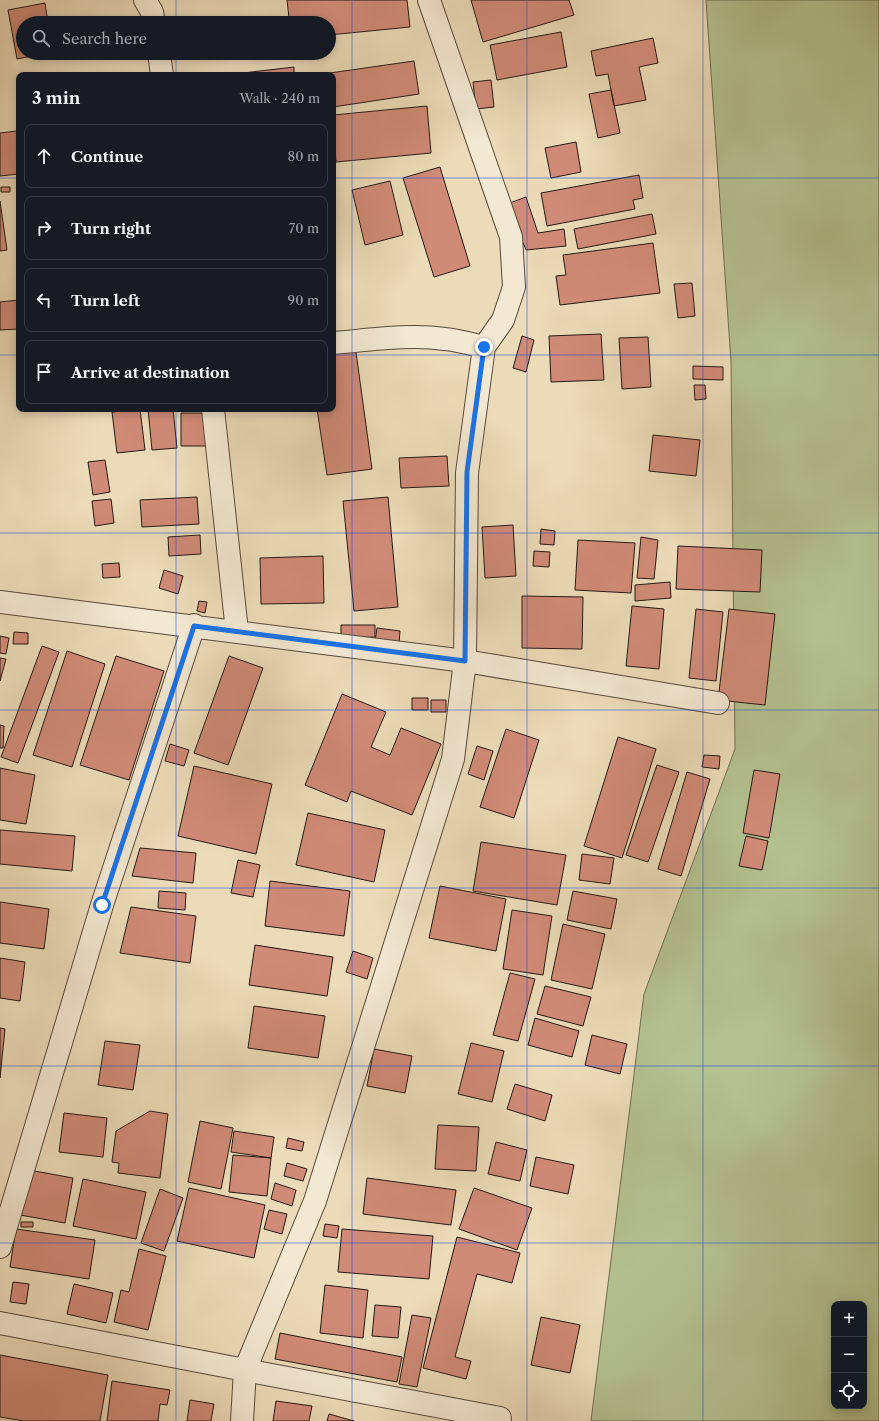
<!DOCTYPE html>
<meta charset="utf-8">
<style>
body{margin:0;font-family:"Libre Caslon Text",serif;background:#242831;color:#f1f3f6}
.controls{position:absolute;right:12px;bottom:12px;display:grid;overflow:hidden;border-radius:8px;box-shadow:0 2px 10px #0003}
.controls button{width:36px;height:36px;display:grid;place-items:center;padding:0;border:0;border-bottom:1px solid #363941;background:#171b24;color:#f1f3f6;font:20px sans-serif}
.stop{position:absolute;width:12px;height:12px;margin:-9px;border:3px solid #1a73e8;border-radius:50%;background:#fff}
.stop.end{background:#1a73e8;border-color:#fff;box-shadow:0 1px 4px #0008}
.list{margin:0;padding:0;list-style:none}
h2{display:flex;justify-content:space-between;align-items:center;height:52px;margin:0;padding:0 16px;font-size:17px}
h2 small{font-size:13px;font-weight:400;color:#9ea1a6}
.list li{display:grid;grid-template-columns:26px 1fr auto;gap:12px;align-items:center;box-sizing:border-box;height:64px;margin:0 8px 8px;padding:0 8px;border:1px solid #363941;border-radius:8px}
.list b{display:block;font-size:15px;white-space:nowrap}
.list em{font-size:13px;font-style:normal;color:#9ea1a6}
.icon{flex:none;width:22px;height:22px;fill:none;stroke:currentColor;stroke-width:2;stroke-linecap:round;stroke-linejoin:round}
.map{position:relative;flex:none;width:879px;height:1421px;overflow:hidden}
.search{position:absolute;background:#171b24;box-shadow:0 2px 10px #0003;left:16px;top:16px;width:320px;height:44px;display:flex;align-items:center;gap:10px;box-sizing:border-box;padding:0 14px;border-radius:22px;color:#9ea1a6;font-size:15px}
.panel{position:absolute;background:#171b24;box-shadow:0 2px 10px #0003;left:16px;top:72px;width:320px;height:340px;border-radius:8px}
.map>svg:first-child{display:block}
.green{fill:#b4c191;stroke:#6d6e51;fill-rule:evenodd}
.building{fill:#d08b78;stroke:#261a11}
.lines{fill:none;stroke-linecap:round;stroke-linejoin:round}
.minor-casing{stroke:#584a3b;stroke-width:24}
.minor{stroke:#f3e8d2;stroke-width:22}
.route{stroke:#1a73e8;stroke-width:5}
.grid{fill:none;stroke:#1d4ed8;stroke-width:1;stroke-opacity:0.55}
</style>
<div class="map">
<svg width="879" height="1421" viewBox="0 0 879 1421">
<rect width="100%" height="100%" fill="#ecdbb9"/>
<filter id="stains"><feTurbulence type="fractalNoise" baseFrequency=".005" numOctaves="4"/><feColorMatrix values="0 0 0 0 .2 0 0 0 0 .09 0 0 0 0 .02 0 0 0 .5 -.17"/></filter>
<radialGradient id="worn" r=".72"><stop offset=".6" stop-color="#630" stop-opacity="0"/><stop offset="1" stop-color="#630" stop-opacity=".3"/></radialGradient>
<path class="green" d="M706,0H879V1421H591L644,994L735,749L731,362ZM834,1304H864V1406H834Z"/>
<path class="building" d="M287,0H407L410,27L329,35V23H299L298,17L289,18Z
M471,0H569L574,15L483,42Z
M45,3L48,23H23V53H48L17,59L8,10Z
M561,32L567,67L497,80L490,45Z
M653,38L658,63L639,67L646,100L614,106L608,74L596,76L591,51Z
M414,61L419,94L333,107V75L323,74Z
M294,67V75H226Z
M491,80L494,107L476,109L473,82Z
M611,90L620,133L598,138L589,94Z
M427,106L431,153L336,162L333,115Z
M17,131L19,148V174L0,176V133Z
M576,142L581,172L551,178L545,148Z
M440,167L470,266L434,277L403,178Z
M639,175L643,198L633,200L635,209L547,226L541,193Z
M390,181L403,235L365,245L352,190Z
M1,187H10V192H1Z
M526,197L538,233L564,229L566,246L526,250L507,204Z
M0,201L7,250L0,251Z
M652,214L656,234L578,249L574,229Z
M653,243L660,293L560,305L556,276L566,275L563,255Z
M692,283L695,316L678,318L674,284Z
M19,300V329L0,330V302Z
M601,334L604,380L551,382L549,336Z
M522,336L534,340L526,372L513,368Z
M648,337L651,387L622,389L619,338Z
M355,345L372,469L327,475L317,409H333V348Z
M693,366L723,367V380L693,379Z
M694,385H705L706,399L695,400Z
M140,409L145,450L117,453L112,412Z
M148,409H173L177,448L152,450Z
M181,413H207V446H181Z
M653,435L700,440L696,476L649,471Z
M447,456L449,486L401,488L399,458Z
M105,460L110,492L93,495L88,462Z
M197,497L199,524L142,527L140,500Z
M388,497L398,607L354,611L343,501Z
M111,499L114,523L95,526L92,501Z
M513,525L516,576L485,578L482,527Z
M541,529L555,531L554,545L540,544Z
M200,535L201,554L169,556L168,537Z
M641,537L658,540L654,579L637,578Z
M578,540L635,543L631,593L575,590Z
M678,546L762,550L760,592L676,589Z
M534,551L550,552L549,567L533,566Z
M323,556L324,603L261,604L260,558Z
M119,563L120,577L103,578L102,564Z
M164,570L183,576L178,594L159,588Z
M670,582L671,598L635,601V585Z
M522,596L583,597L582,649L522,648Z
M199,601L207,602L205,613L197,611Z
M632,606L664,609L659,669L626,666Z
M696,609L723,612L716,681L689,678Z
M729,609L775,614L765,705L718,700Z
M341,625H375V637L341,638Z
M377,628L400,631L399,644L375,642Z
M14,632L28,633V644H13Z
M0,636L9,638L6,654L0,653Z
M42,646L59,652L18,763L1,757Z
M67,651L105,664L72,767L33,755Z
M116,656L164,671L129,780L80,765Z
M229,656L263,668L228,765L194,753Z
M0,658L6,659L0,681Z
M342,694L386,712L371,747L390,755L401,728L441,744L412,815L351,791L347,802L305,785Z
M412,698H428V710H412Z
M431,700H446V712H431Z
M0,725L4,726L3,748H0Z
M506,729L539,740L514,818L480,807Z
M618,737L656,749L622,858L584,846Z
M170,744L189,750L184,766L165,761Z
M477,746L493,751L484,780L468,774Z
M704,755L720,756L719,769L702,767Z
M657,765L679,772L648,862L626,855Z
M194,766L272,784L256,854L178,836Z
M0,768L35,775L26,824L0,820Z
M754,770L780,774L769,838L743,833Z
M687,772L710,779L681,876L658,869Z
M308,813L385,830L374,882L296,865Z
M0,830L75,836L72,871L0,864Z
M746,836L768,841L762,870L739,866Z
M481,842L566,855L557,905L473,891Z
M140,848L196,853L193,883L132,876Z
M582,854L614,858L610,884L579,880Z
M238,860L260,865L253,897L231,893Z
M270,881L350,891L344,936L265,926Z
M440,886L506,899L496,951L429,938Z
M159,891L186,893L185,910L158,908Z
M573,891L617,899L611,929L567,920Z
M0,902L49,909L44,949L0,943Z
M131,907L196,916L190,963L120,953Z
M512,910L552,916L543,975L503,969Z
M563,924L605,934L592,989L551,980Z
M255,945L333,957L327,996L249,985Z
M353,951L373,958L367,979L346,972Z
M0,958L25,962L20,1001L0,998Z
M510,973L535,979L518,1041L493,1035Z
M545,986L591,997L583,1026L537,1014Z
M254,1006L325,1016L318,1058L248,1048Z
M535,1018L579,1031L572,1057L528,1045Z
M0,1028L5,1029L0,1078Z
M592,1035L627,1044L620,1074L585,1065Z
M105,1041L140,1045L133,1090L98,1085Z
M471,1043L504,1051L492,1102L458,1094Z
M374,1049L412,1056L405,1093L367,1086Z
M515,1084L552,1095L545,1121L507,1109Z
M150,1111L168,1114L160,1178L118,1173L119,1163L112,1162L116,1131Z
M64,1113L107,1118L103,1157L59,1152Z
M200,1121L233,1128L221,1189L188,1182Z
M438,1125L479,1127L476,1171L435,1169Z
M234,1131L274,1137L271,1158L231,1152Z
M288,1138L304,1142L302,1151L286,1148Z
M496,1142L527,1150L520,1181L488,1174Z
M233,1155L271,1158L267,1196L229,1192Z
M536,1157L574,1165L568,1194L530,1186Z
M287,1163L307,1169L303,1181L284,1176Z
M29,1170L73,1178L65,1223L20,1215Z
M367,1178L456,1190L451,1225L363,1214Z
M83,1179L146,1192L136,1239L73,1226Z
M275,1183L296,1190L292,1206L271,1199Z
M189,1188L265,1205L254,1258L177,1241Z
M474,1188L532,1208L517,1250L459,1229Z
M160,1189L183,1198L164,1251L141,1243Z
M269,1210L287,1214L282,1234L264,1229Z
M21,1222H33V1227H21Z
M325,1224L339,1226L337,1238L323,1236Z
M16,1229L95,1240L89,1279L10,1267Z
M342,1229L433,1236L429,1279L338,1272Z
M457,1237L520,1253L512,1283L477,1274L455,1357L471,1361L466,1379L423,1368Z
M139,1249L166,1256L148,1330L114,1322L121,1290L129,1292Z
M13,1282L29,1284L26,1304L10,1302Z
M74,1284L113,1293L106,1323L67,1314Z
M325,1285L368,1290L363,1338L320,1333Z
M375,1305L401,1307L398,1338L372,1336Z
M412,1315L431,1318L417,1387L399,1384Z
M541,1317L580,1325L570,1373L531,1365Z
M280,1333L402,1357L397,1382L275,1359Z
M0,1355L108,1375L100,1421H24L0,1417Z
M112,1381L170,1390L167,1405L160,1404L158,1421H107Z
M190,1400L214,1404L211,1421H187Z
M276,1401L312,1406L309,1421H273Z
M329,1414L354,1421H327Z"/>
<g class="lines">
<g class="minor-casing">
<path id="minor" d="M145,0L152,12L154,23
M159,53L162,75
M333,343C370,340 408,334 445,339C458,340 471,344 484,347
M213,409L237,631
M0,602L465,661L718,703
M0,1247L102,905L194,625
M0,1323L245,1370L500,1418
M242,1421L245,1370L315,1201L453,759L465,661L467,473L484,347L503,320L514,287L511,237L429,0"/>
</g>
<use href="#minor" class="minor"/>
</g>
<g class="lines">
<path class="route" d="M102,905L194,626L465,661L467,472L484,347"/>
</g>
<path class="grid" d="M176,0V23M352,0V1421M527,0V1421M703,0V1421M176,53V75M0,178H19M333,178H879M0,355H19M333,355H879M176,409V1421M0,533H879M0,710H879M0,888H879M0,1066H879M0,1243H879"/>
<rect width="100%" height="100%" filter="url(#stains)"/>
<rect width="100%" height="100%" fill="url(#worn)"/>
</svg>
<div class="controls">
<button>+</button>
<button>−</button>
<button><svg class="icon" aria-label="locate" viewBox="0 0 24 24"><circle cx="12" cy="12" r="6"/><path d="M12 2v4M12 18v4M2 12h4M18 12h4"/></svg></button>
</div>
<div class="stop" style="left:102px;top:905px"></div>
<div class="stop end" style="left:484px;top:347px"></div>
<div class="search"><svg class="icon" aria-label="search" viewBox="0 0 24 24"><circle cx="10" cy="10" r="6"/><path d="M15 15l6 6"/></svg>Search here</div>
<section class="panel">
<h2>3 min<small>Walk · 240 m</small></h2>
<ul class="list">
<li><svg class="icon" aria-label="ahead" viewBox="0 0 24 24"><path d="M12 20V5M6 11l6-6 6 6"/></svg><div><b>Continue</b></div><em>80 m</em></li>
<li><svg class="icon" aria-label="right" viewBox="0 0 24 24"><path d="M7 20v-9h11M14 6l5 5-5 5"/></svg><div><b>Turn right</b></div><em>70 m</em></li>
<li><svg class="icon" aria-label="left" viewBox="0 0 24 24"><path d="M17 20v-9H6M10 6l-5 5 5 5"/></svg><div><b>Turn left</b></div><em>90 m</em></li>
<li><svg class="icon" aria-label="arrive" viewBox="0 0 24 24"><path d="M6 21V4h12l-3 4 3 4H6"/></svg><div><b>Arrive at destination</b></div></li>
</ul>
</section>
</div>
